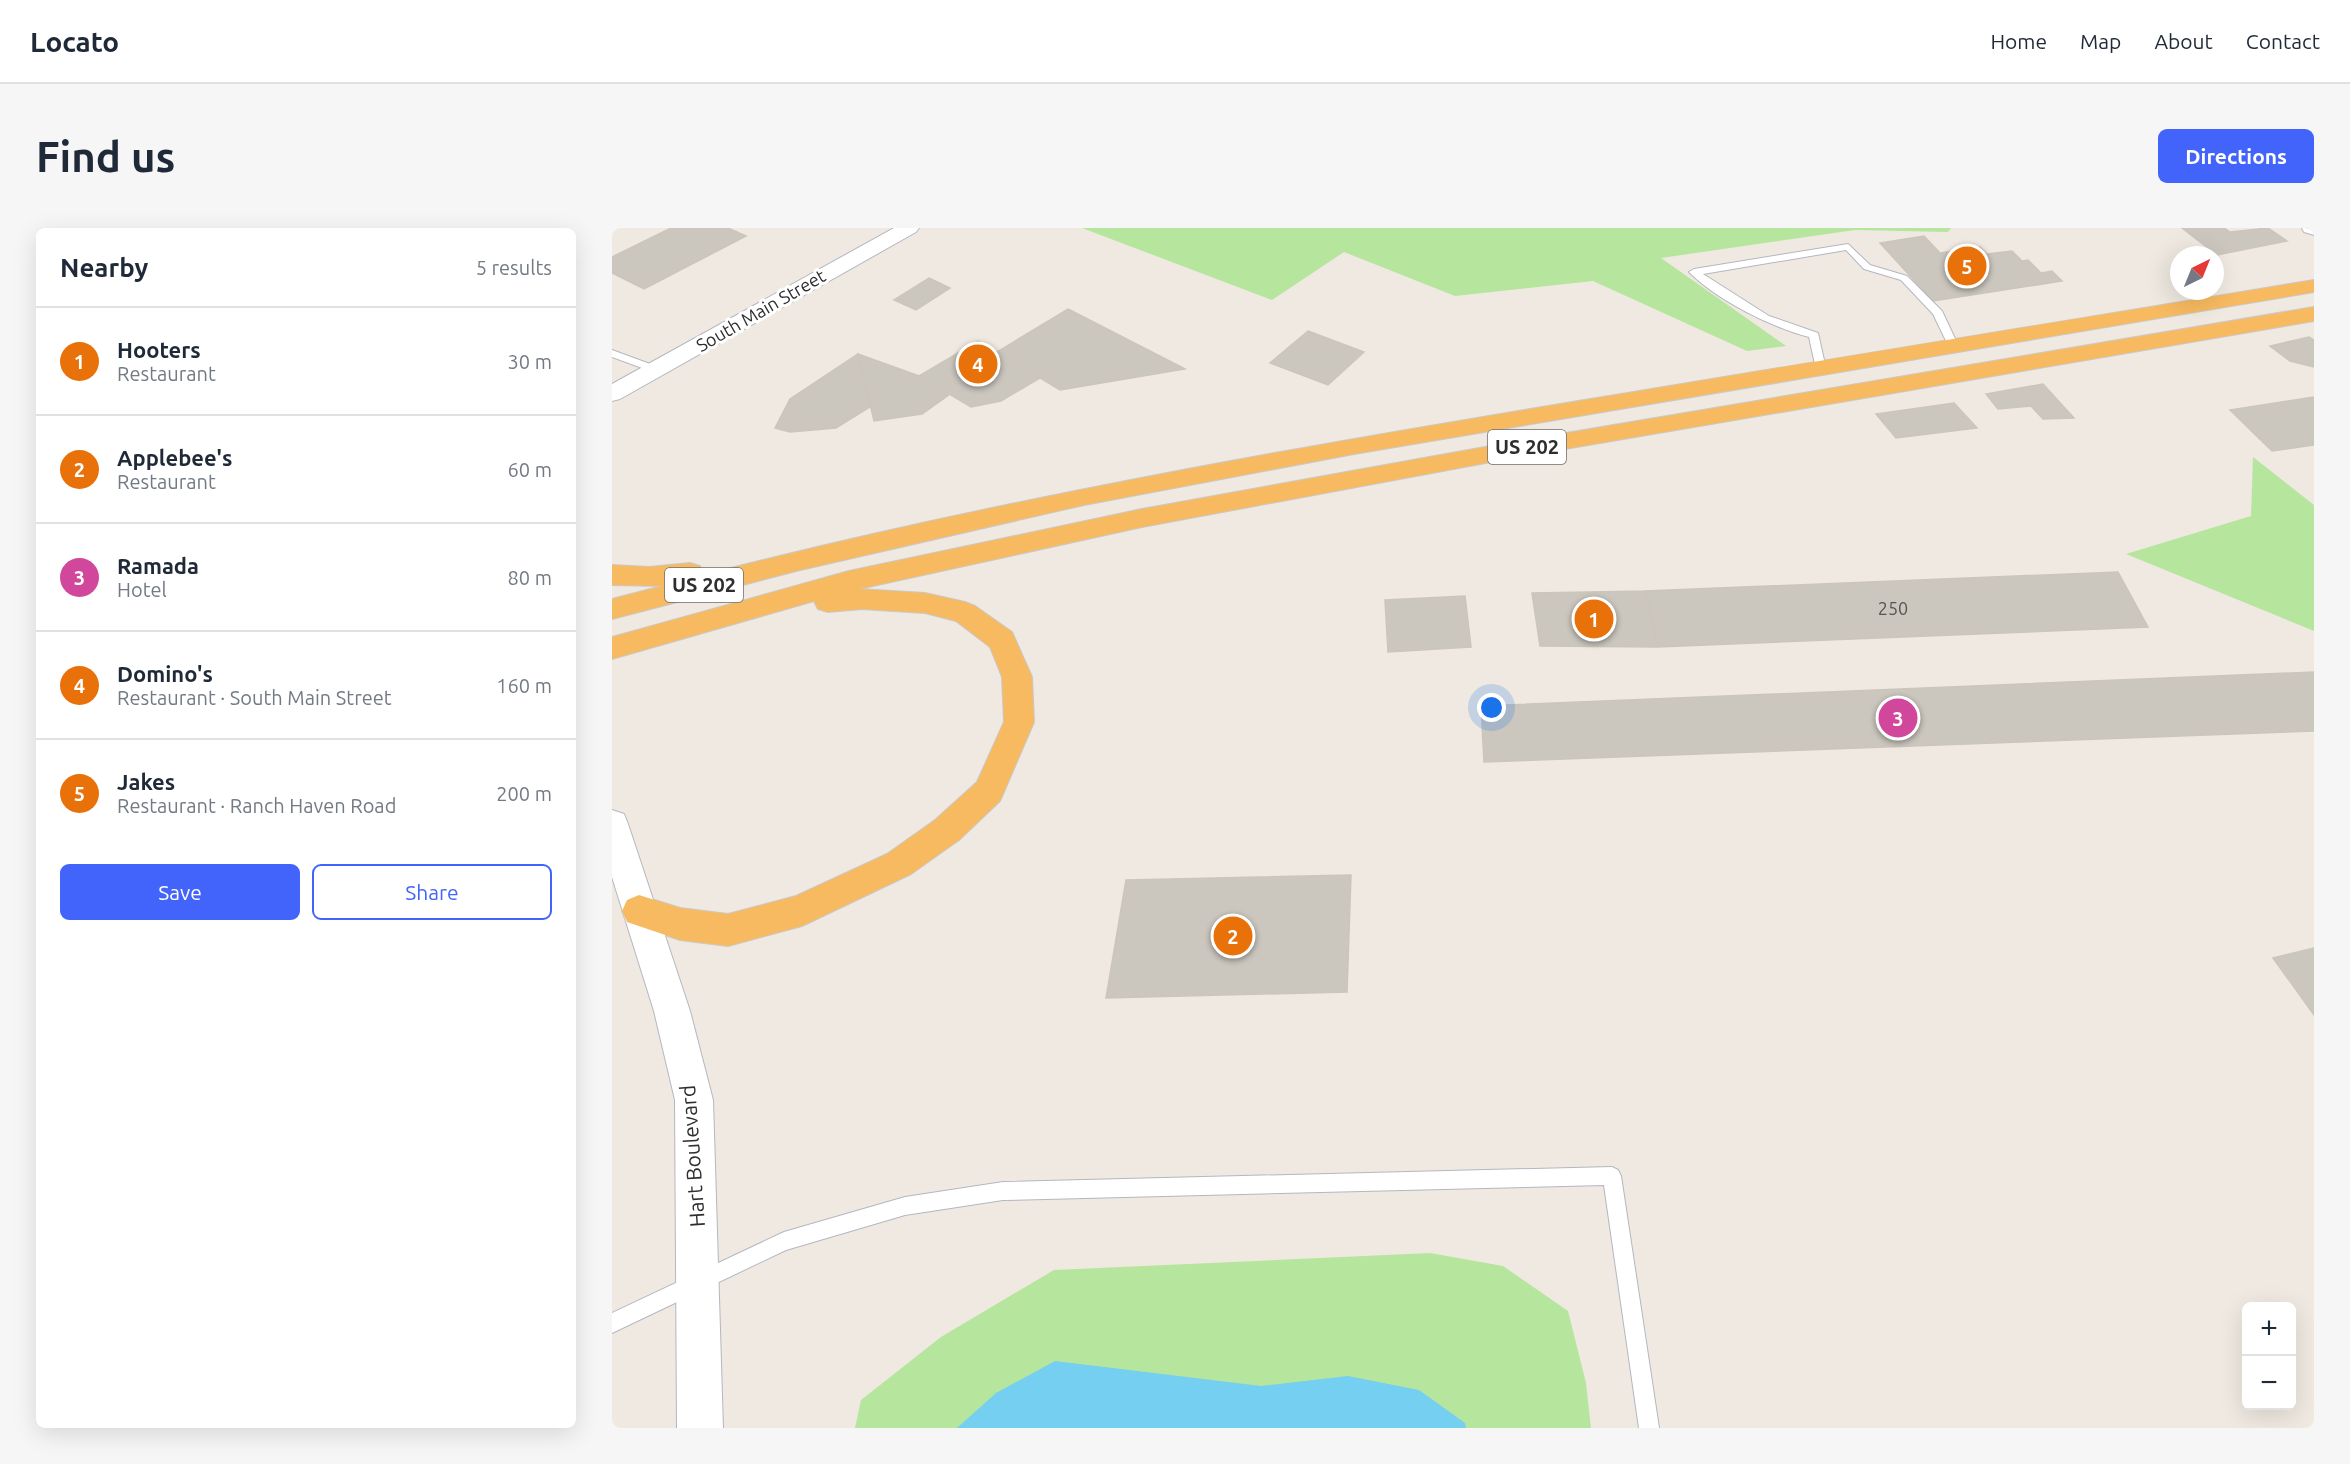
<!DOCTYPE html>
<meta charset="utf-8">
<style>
body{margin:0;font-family:Ubuntu,sans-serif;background:#f6f6f7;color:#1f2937}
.controls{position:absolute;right:18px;bottom:18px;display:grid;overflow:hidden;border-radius:9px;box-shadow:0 6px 24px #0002}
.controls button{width:54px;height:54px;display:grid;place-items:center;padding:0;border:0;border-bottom:2px solid #e0e1e3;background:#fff;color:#1f2937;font:30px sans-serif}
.compass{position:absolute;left:1558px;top:18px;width:54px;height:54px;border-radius:50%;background:#fff;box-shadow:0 6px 24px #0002;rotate:43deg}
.you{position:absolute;left:880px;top:480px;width:21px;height:21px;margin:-15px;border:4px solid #fff;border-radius:50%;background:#1a73e8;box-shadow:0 0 0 9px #1a73e833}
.badge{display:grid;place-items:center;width:39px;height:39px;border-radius:50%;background:#4264fb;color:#fff;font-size:20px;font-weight:700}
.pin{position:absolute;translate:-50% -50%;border:3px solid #fff;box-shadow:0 2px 6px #0006}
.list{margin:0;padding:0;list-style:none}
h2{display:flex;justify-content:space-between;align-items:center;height:78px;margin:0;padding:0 24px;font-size:26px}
h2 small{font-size:20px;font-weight:400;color:#747a83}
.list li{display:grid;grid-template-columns:39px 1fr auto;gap:18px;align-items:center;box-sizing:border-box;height:108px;padding:0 24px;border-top:2px solid #e0e1e3}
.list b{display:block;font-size:22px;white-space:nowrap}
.list p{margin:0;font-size:20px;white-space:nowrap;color:#747a83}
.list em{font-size:20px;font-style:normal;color:#747a83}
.actions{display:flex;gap:12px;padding:18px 24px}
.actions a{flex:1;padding:14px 0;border:2px solid #4264fb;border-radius:9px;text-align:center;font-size:21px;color:#4264fb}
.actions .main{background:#4264fb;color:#fff}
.map{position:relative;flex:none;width:1702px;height:1200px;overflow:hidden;border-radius:9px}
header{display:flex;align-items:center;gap:36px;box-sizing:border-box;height:84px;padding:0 30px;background:#fff;border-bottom:2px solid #e0e1e3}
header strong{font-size:28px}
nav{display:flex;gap:33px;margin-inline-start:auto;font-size:21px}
.intro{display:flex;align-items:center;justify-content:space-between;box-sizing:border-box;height:144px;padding:0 36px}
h1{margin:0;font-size:42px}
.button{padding:15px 27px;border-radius:9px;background:#4264fb;color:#fff;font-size:21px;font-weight:700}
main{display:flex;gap:36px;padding:0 36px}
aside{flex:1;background:#fff;border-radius:9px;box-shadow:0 6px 24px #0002}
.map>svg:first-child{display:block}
.green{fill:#b6e59e}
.water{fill:#75cff0}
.building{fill:#cbc7bf;stroke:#cbc5ba;stroke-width:1.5}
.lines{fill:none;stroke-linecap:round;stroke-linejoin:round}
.service-casing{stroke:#b4b7c1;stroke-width:2}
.minor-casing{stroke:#b4b7c1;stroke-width:2}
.tertiary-casing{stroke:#b4b7c1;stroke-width:2}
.trunk-casing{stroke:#c9c9c9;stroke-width:2}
.service{fill:#fff;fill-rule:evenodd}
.minor{fill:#fff;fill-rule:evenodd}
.tertiary{fill:#fff;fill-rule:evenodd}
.trunk{fill:#f8ba60;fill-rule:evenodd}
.labels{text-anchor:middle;stroke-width:6;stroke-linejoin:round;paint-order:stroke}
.far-street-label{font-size:18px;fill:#2e2e2e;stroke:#fff}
.number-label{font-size:18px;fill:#555452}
.shield{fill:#fff;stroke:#6d6d6d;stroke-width:1.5}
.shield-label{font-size:20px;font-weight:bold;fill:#2e2e2e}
.street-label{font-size:21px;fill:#2e2e2e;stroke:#fff}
</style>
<header>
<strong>Locato</strong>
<nav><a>Home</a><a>Map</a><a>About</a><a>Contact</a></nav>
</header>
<div class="intro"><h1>Find us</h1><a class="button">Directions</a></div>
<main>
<aside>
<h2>Nearby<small>5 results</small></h2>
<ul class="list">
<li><span class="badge" style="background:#e8710a">1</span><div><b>Hooters</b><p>Restaurant</p></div><em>30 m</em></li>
<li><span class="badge" style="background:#e8710a">2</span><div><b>Applebee's</b><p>Restaurant</p></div><em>60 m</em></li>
<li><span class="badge" style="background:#d1479c">3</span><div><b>Ramada</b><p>Hotel</p></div><em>80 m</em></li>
<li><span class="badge" style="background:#e8710a">4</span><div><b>Domino's</b><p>Restaurant · South Main Street</p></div><em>160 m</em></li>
<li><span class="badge" style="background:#e8710a">5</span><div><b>Jakes</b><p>Restaurant · Ranch Haven Road</p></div><em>200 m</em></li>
</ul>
<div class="actions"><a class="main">Save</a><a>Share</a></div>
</aside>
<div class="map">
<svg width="1702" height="1200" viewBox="0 0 1702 1200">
<rect width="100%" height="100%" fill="#efe9e1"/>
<path class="green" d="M470,0H1339L1336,4L1243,2L1049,30L1174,118L1135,123L981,53L843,68L732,24L660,72Z
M1641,229L1702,277V403L1514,326L1639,288Z
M818,1025L891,1038L956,1083L974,1155L979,1200H243L249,1172L329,1109L442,1042Z"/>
<path class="water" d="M443,1133L649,1158L736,1148L807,1162L853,1195L854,1200H345L384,1165Z"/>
<path class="building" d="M59,0H116L134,8L32,61L0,45V29Z
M1570,0H1612L1618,4L1656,0L1675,13L1605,27Z
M1312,8L1328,25L1368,19L1375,26L1400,23L1410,33L1416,32L1429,45L1440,43L1450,53L1321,73L1268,15Z
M317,50L338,60L304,82L282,72Z
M456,81L573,141L448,162L385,124Z
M696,103L752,124L716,157L658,135Z
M1697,109L1702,112V139L1678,133L1658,118Z
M366,113L385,124L428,150L389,173L359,179L307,148Z
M246,126L258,179L224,200L178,204L163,200L178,171Z
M246,126L307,148L338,166L310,186L262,193Z
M1431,156L1462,190L1431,191L1419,178L1386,181L1374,166Z
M1702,169V217L1660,223L1618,182Z
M1342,175L1365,200L1284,210L1264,186Z
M1506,344L1536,399L1046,419L1033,363Z
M1033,363L1046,419L928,418L920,365Z
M853,368L859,419L776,424L773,372Z
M1702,444V503L872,534L869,478Z
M739,647L735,764L494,770L514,652Z
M1702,720V787L1661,730Z"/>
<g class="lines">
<g class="service-casing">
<path id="service" d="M1236,16L1258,37L1295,48L1330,83L1347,119L1346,121H1338L1321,86L1289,52L1252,41L1234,22L1091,46L1157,88L1206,105L1214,141L1209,144L1204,141L1197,109C1159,99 1105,72 1077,44L1082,41Z
M0,122L49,140L50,142L41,144L0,129Z
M1000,939L1006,942L1009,948L1047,1200H1027L992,957L391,972L293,987L174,1022L0,1105V1085L172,1004L293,969L391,954Z"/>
</g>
<g class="minor-casing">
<path id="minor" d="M1690,0H1702V7L1692,4Z"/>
</g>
<g class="tertiary-casing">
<path id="tertiary" d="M282,0H307L304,4L8,171L0,173V156Z
M0,582L12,586L16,596L78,783L101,872L111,1200H65L63,872L42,783L0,649Z"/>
</g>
<g class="trunk-casing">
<path id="trunk" d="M1702,52V64L742,226L472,277L184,343L0,391V371L50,358L0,357V337L37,339L78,335L88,338L91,347C391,270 697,217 1003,167C1236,128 1469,90 1702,52Z
M1702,79V93L895,231L530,299L247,361L313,365L353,374L363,378L400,404L420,449L422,494L388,573L347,612L299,646L190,698L116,718L68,712L15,694L10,683L15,672L27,667L68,680L116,686L184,668L275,626L323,592L365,554L392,494L390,449L378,419L344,393L313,385L250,381L216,384L206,381L202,373L0,431V409L237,343L530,281L895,215Z"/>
</g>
<use href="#service" class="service"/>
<use href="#minor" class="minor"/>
<use href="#tertiary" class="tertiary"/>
<use href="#trunk" class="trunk"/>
</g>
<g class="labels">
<g class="far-street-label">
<text transform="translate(149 83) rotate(-30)" y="6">South Main Street</text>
</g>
<g class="number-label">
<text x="1281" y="387">250</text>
</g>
<g class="shield">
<rect x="876" y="202" width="78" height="34" rx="4.5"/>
<rect x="53" y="340" width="78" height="34" rx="4.5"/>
</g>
<g class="shield-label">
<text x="915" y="226">US 202</text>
<text x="92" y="364">US 202</text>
</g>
<g class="street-label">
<text transform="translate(81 928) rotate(-94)" y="7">Hart Boulevard</text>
</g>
</g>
</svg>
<div class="controls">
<button>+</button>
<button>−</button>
</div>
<svg class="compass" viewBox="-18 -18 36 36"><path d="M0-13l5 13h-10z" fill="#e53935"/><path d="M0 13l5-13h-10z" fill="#747a83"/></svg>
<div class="you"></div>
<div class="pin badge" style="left:982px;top:391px;background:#e8710a">1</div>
<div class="pin badge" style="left:621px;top:708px;background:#e8710a">2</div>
<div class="pin badge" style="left:1286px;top:490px;background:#d1479c">3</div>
<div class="pin badge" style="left:366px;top:136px;background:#e8710a">4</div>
<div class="pin badge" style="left:1355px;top:38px;background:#e8710a">5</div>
</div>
</main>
